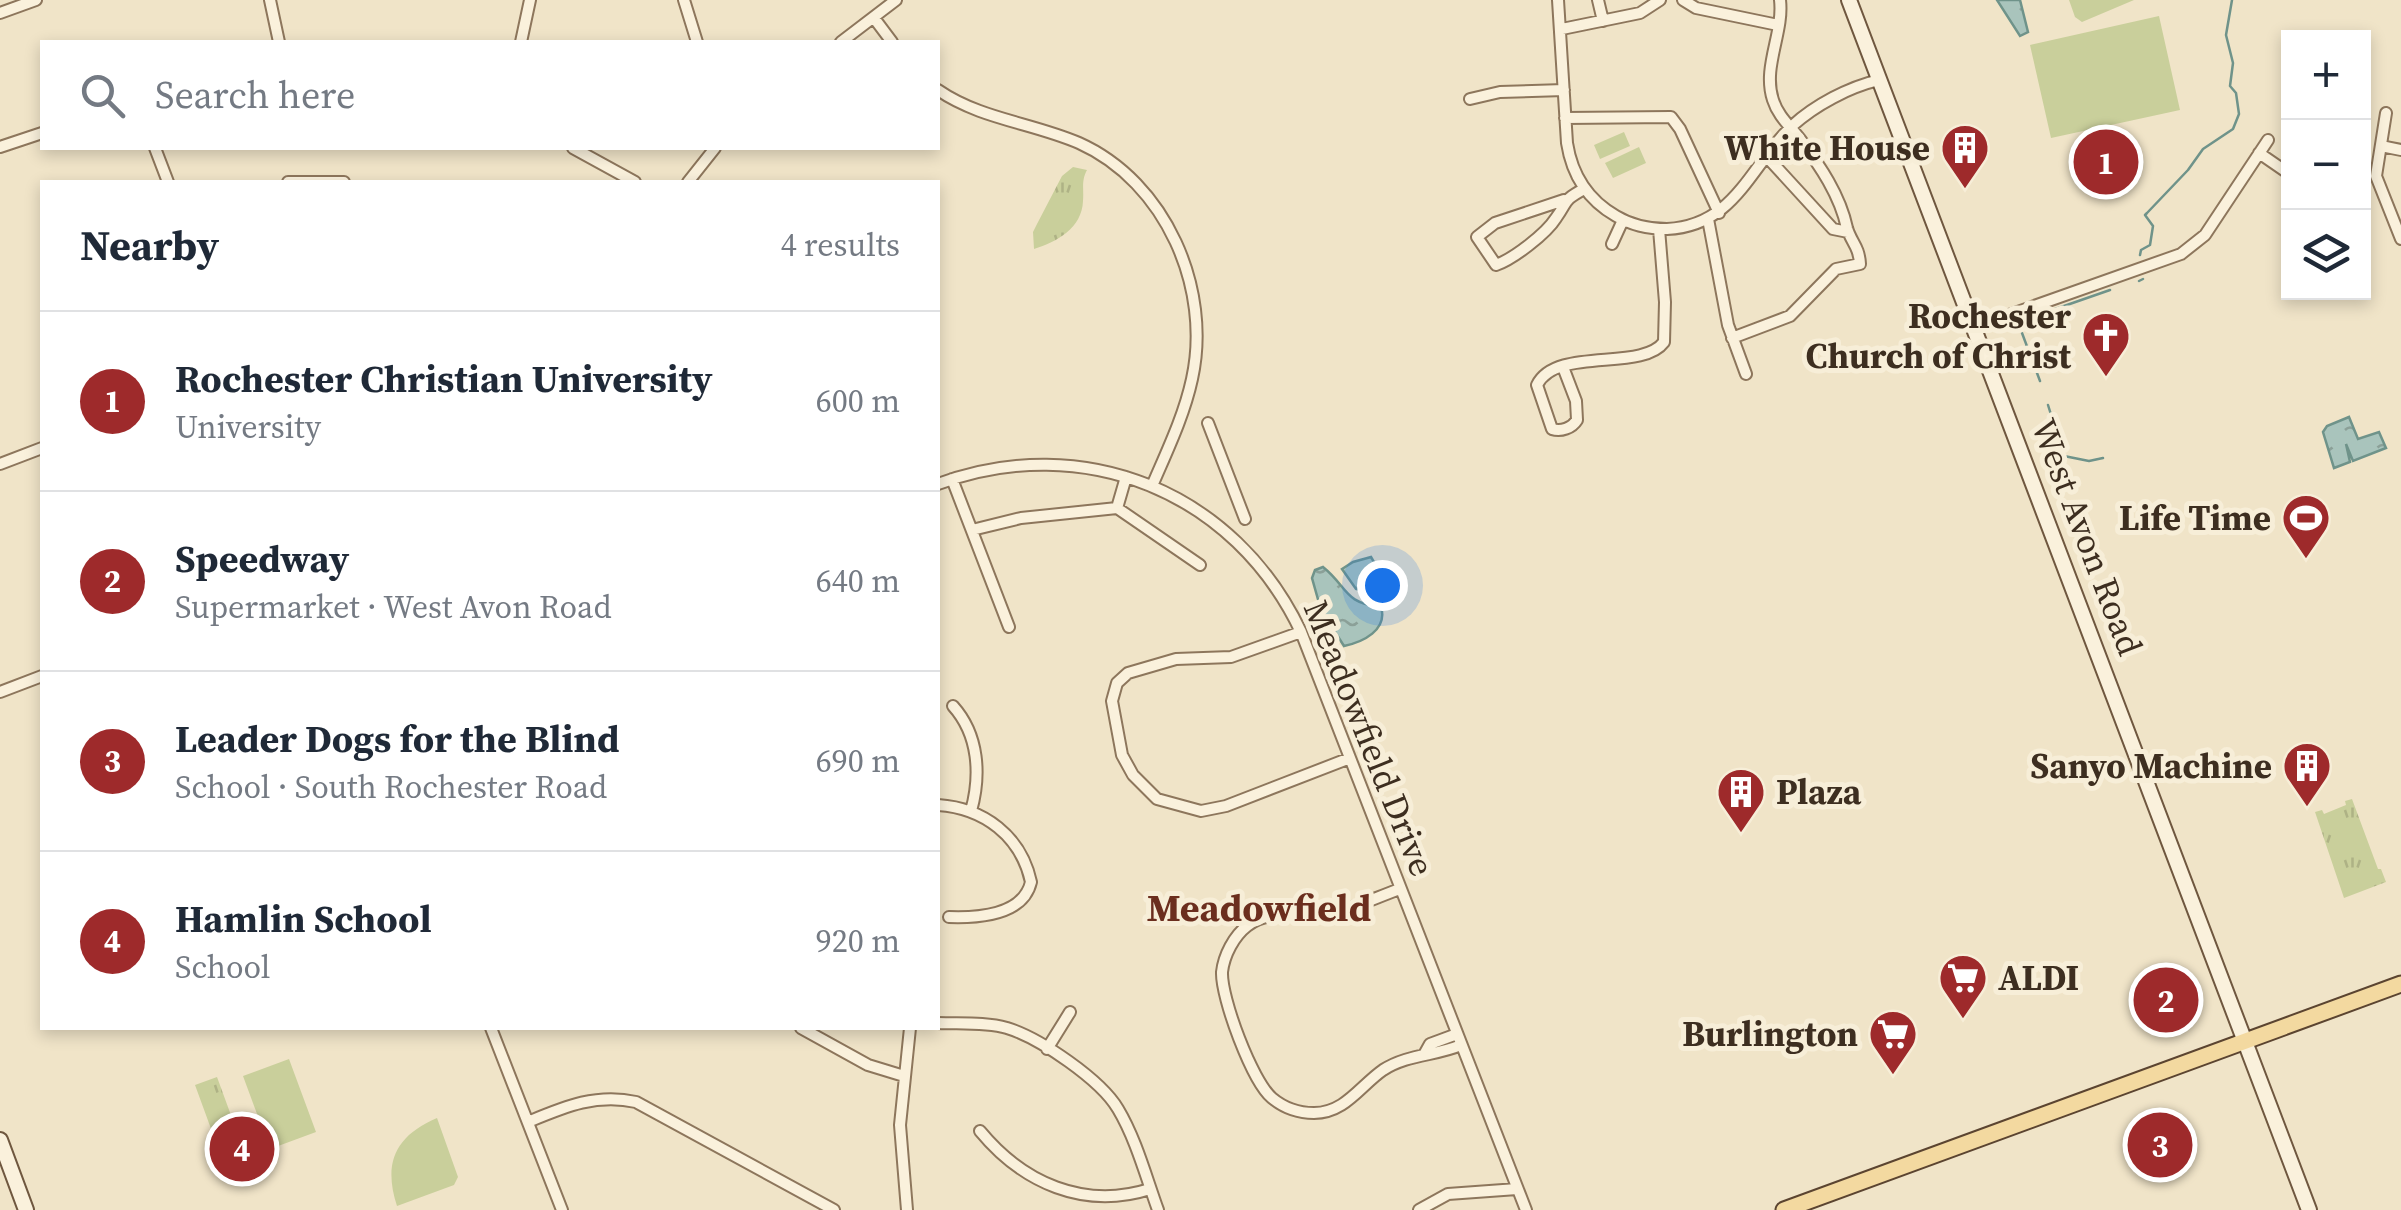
<!DOCTYPE html>
<meta charset="utf-8">
<style>
body{margin:0;font-family:"Source Serif 4",serif;background:#f2f2f3;color:#1f2937}
.controls{position:absolute;right:30px;top:30px;display:grid;overflow:hidden;border-radius:0px;box-shadow:0 5px 15px #0003}
.controls button{width:90px;height:90px;display:grid;place-items:center;padding:0;border:0;border-bottom:2px solid #e0e1e3;background:#fff;color:#1f2937;font:50px sans-serif}
.you{position:absolute;left:1382px;top:585px;width:35px;height:35px;margin:-25px;border:8px solid #fff;border-radius:50%;background:#1a73e8;box-shadow:0 0 0 15px #1a73e833}
.badge{display:grid;place-items:center;width:65px;height:65px;border-radius:50%;background:#9e2a2b;color:#fff;font-size:32px;font-weight:700}
.pin{position:absolute;translate:-50% -50%;border:5px solid #fff;box-shadow:0 2px 10px #0006}
.list{margin:0;padding:0;list-style:none}
h2{display:flex;justify-content:space-between;align-items:center;height:130px;margin:0;padding:0 40px;font-size:42px}
h2 small{font-size:32px;font-weight:400;color:#747a83}
.list li{display:grid;grid-template-columns:65px 1fr auto;gap:30px;align-items:center;box-sizing:border-box;height:180px;padding:0 40px;border-top:2px solid #e0e1e3}
.list b{display:block;font-size:38px;white-space:nowrap}
.list p{margin:0;font-size:32px;white-space:nowrap;color:#747a83}
.list em{font-size:32px;font-style:normal;color:#747a83}
.icon{flex:none;width:55px;height:55px;fill:none;stroke:currentColor;stroke-width:2;stroke-linecap:round;stroke-linejoin:round}
.map{position:relative;flex:none;width:2401px;height:1210px;overflow:hidden}
.search{position:absolute;background:#fff;box-shadow:0 5px 15px #0003;left:40px;top:40px;width:900px;height:110px;display:flex;align-items:center;gap:25px;box-sizing:border-box;padding:0 35px;border-radius:0px;color:#747a83;font-size:38px}
.panel{position:absolute;background:#fff;box-shadow:0 5px 15px #0003;left:40px;top:180px;width:900px;height:850px;border-radius:0px}
.map>svg:first-child{display:block}
.grass{fill:url(#grass-tufts)}
.pitch{fill:#c9cf9b}
.water{fill:url(#water-ripples);stroke:#6f938a;stroke-width:2.5}
.lines{fill:none;stroke-linecap:round;stroke-linejoin:round}
.stream{stroke:#6f938a;stroke-width:2.5}
.street-casing{stroke:#8d765c;stroke-width:14}
.secondary-casing{stroke:#6f573f;stroke-width:18}
.primary-casing{stroke:#5b4430;stroke-width:19}
.street{stroke:#faf1dc;stroke-width:10}
.secondary{stroke:#faf1dc;stroke-width:14}
.primary{stroke:#f3d9a0;stroke-width:15}
.labels{text-anchor:middle;stroke-width:10;stroke-linejoin:round;paint-order:stroke}
.poi-label{font-size:35px;font-weight:bold;fill:#3d2e20;stroke:#f7eed8;text-anchor:end}
.street-label{font-size:35px;fill:#3d2e20;stroke:#f7eed8}
.neighbourhood-label{font-size:38px;font-weight:bold;fill:#6b2e1e;stroke:#f7eed8}
</style>
<div class="map">
<svg width="2401" height="1210" viewBox="0 0 2401 1210">
<defs>
<pattern id="grass-tufts" width="24" height="20" patternUnits="userSpaceOnUse" patternTransform="scale(2.5)"><rect width="24" height="20" fill="#c9cf9b"/><path d="M3 7l-1-3M5 7V3M7 7l1-3M15 17l-1-3M17 17v-4M19 17l1-3" fill="none" stroke="#aeb285"/></pattern>
<pattern id="water-ripples" width="26" height="14" patternUnits="userSpaceOnUse" patternTransform="scale(2.5)"><rect width="26" height="14" fill="#a9c4bc"/><path d="M2 4q2-2 4 0t4 0M15 11q2-2 4 0t4 0" fill="none" stroke="#8ba098"/></pattern>
</defs>
<rect width="100%" height="100%" fill="#f0e4c8"/>
<path class="grass" d="M1073,167L1087,170C1081,181 1084,189 1083,201C1082,228 1057,242 1034,249L1033,232L1037,224L1062,176Z
M2352,799L2378,869H2381L2386,882L2344,898L2315,812L2322,810L2324,814L2346,805L2345,801Z
M217,1077L236,1129L246,1126L257,1156L225,1167L195,1085Z"/>
<path class="pitch" d="M2069,0H2134L2082,22L2075,17Z
M2159,16L2180,110L2051,138L2030,45Z
M1624,132L1630,146L1600,159L1594,145Z
M1639,147L1646,163L1613,178L1605,163Z
M289,1059L316,1132L270,1149L243,1076Z
M437,1118L458,1177L454,1185L397,1206C383,1163 395,1136 437,1118Z"/>
<path class="water" d="M1997,0H2020L2028,32L2020,36Z
M2349,417L2358,439L2379,432L2386,448L2353,461L2346,444L2350,462L2334,468L2323,432L2327,426Z
M1371,557L1378,569V591L1375,594L1356,589L1342,569L1353,562Z
M1323,567C1348,587 1343,603 1381,607C1388,630 1363,642 1344,646L1321,610L1312,578L1315,570Z"/>
<g class="lines">
<path class="stream" d="M2140,255L2141,250L2150,245L2153,226L2145,215L2147,213L2188,170L2203,149L2233,129L2239,114L2236,93L2230,86L2233,63L2226,35L2232,0
M2139,281L2143,279
M2041,314L2110,290
M2022,333L2040,381
M2048,405L2064,456L2089,461L2103,458"/>
<g class="street-casing">
<path id="street" d="M270,0L279,42
M684,0L697,42
M1558,0L1567,143C1572,175 1588,200 1616,216C1631,225 1650,229 1667,229C1735,226 1750,166 1792,126C1815,105 1849,87 1879,80
M1598,0L1603,21
M1683,0L1696,8L1778,25
M0,13L36,0
M874,18L892,42
M1562,29L1640,13L1660,0
M521,42L530,0
M841,42L896,0
M938,90C980,119 1033,123 1079,143C1166,182 1212,289 1192,379C1184,416 1167,451 1152,486
M1470,99L1500,92L1564,90
M2386,113L2376,176L2401,239
M1565,118L1671,117L1680,129L1719,213
M2381,146L2401,150
M0,147L42,133
M155,148L168,182
M573,148L635,182
M2259,153L2288,173
M1767,157L1833,229L1848,232
M288,182H344
M688,182L715,148
M1564,200L1495,223L1477,237L1496,265C1513,259 1546,234 1556,218C1569,200 1562,201 1584,189
M1708,219L1728,325L1746,374
M1612,244L1623,220
M1975,327L2181,254L2205,235L2268,140
M1732,338L1790,316L1836,269L1860,264C1859,246 1851,242 1847,228C1840,195 1820,166 1800,139C1790,126 1778,116 1773,100C1762,67 1784,33 1780,0
M1563,367L1576,401L1577,420C1572,428 1561,432 1552,429L1537,385C1556,346 1642,372 1664,342L1665,302L1659,229
M1208,423L1245,519
M0,464L42,448
M952,479L1009,627
M938,484C1083,430 1235,492 1301,632L1526,1210
M1117,508L1126,477
M972,530L1021,518L1117,508L1200,565
M1301,632L1231,657L1176,659L1128,673L1117,683L1112,701L1122,755L1133,775L1157,799L1201,811L1226,806L1350,758
M0,692L42,676
M953,706C979,735 981,775 971,811
M938,805C984,808 1021,836 1031,882C1023,916 978,918 949,917
M1400,889C1377,897 1353,909 1329,914C1302,920 1271,907 1247,926C1234,936 1224,955 1222,972C1221,998 1252,1081 1272,1098C1284,1108 1298,1113 1314,1113C1345,1113 1360,1086 1383,1070C1408,1054 1435,1056 1461,1045
M938,1023C960,1024 985,1022 1007,1028C1040,1038 1101,1080 1118,1109C1136,1139 1146,1177 1158,1210
M491,1028L562,1210
M801,1028L868,1065L904,1076
M1047,1049L1070,1012
M1425,1053L1430,1044L1457,1034
M528,1122C564,1107 596,1093 636,1102L834,1210
M980,1131C1023,1183 1084,1210 1150,1189
M907,1210L900,1125L910,1028
M1419,1210L1448,1194L1517,1189"/>
</g>
<g class="secondary-casing">
<path id="secondary" d="M1849,0L2309,1210
M0,1140L26,1210"/>
</g>
<g class="primary-casing">
<path id="primary" d="M1784,1210L2401,984"/>
</g>
<use href="#street" class="street"/>
<use href="#secondary" class="secondary"/>
<use href="#primary" class="primary"/>
</g>
<defs>
<g id="building-pin" transform="scale(2.5)"><path d="M0 17L-7.5 6A9.5 9.5 0 1 1 7.5 6Z" fill="#9e2a2b" stroke="#f7eed8"/><path d="M-4-6H4V6H1V3H-1V6H-4ZM-2.5-4.3h1.7v1.8h-1.7ZM.8-4.3h1.7v1.8H.8ZM-2.5-1h1.7V.8h-1.7ZM.8-1h1.7V.8H.8Z" fill="#fff"/></g>
<g id="church-pin" transform="scale(2.5)"><path d="M0 17L-7.5 6A9.5 9.5 0 1 1 7.5 6Z" fill="#9e2a2b" stroke="#f7eed8"/><path d="M-1.2-6h2.4v3.5h3.3v2.4h-3.3V6h-2.4V-.1h-3.3v-2.4h3.3Z" fill="#fff"/></g>
<g id="stadium-pin" transform="scale(2.5)"><path d="M0 17L-7.5 6A9.5 9.5 0 1 1 7.5 6Z" fill="#9e2a2b" stroke="#f7eed8"/><path d="M0-5a6.5 5 0 1 0 0 10a6.5 5 0 1 0 0-10ZM-3.5-1.8h7v3.6h-7Z" fill="#fff"/></g>
<g id="supermarket-pin" transform="scale(2.5)"><path d="M0 17L-7.5 6A9.5 9.5 0 1 1 7.5 6Z" fill="#9e2a2b" stroke="#f7eed8"/><path d="M-6-5.5h2.5l.6 2H6L4.5 2H-2.5L-4.4-4H-6ZM-1.5 3.2a1.3 1.3 0 1 0 .1 0ZM3 3.2a1.3 1.3 0 1 0 .1 0Z" fill="#fff"/></g>
</defs>
<g fill-rule="evenodd">
<use href="#building-pin" x="1965" y="148"/>
<use href="#church-pin" x="2106" y="336"/>
<use href="#stadium-pin" x="2306" y="518"/>
<use href="#building-pin" x="2307" y="766"/>
<use href="#building-pin" x="1741" y="792"/>
<use href="#supermarket-pin" x="1963" y="978"/>
<use href="#supermarket-pin" x="1893" y="1034"/>
</g>
<g class="labels">
<g class="poi-label">
<text x="1930" y="160">White House</text>
<text x="2071" y="328">Rochester<tspan x="2071" dy="40">Church of Christ</tspan></text>
<text x="2271" y="530">Life Time</text>
<text x="2272" y="778">Sanyo Machine</text>
<text x="1776" y="804" text-anchor="start">Plaza</text>
<text x="1998" y="990" text-anchor="start">ALDI</text>
<text x="1858" y="1046">Burlington</text>
</g>
<g class="street-label">
<text transform="translate(2087 537) rotate(69)" y="12">West Avon Road</text>
<text transform="translate(1369 738) rotate(68)" y="12">Meadowfield Drive</text>
</g>
<g class="neighbourhood-label">
<text x="1259" y="921">Meadowfield</text>
</g>
</g>
</svg>
<div class="controls">
<button>+</button>
<button>−</button>
<button><svg class="icon" aria-label="layers" viewBox="0 0 24 24"><path d="M12 4l9 5-9 5-9-5zM3 14l9 5 9-5"/></svg></button>
</div>
<div class="you"></div>
<div class="pin badge" style="left:2106px;top:162px">1</div>
<div class="pin badge" style="left:2166px;top:1000px">2</div>
<div class="pin badge" style="left:2160px;top:1145px">3</div>
<div class="pin badge" style="left:242px;top:1149px">4</div>
<div class="search"><svg class="icon" aria-label="search" viewBox="0 0 24 24"><circle cx="10" cy="10" r="6"/><path d="M15 15l6 6"/></svg>Search here</div>
<section class="panel">
<h2>Nearby<small>4 results</small></h2>
<ul class="list">
<li><span class="badge">1</span><div><b>Rochester Christian University</b><p>University</p></div><em>600 m</em></li>
<li><span class="badge">2</span><div><b>Speedway</b><p>Supermarket · West Avon Road</p></div><em>640 m</em></li>
<li><span class="badge">3</span><div><b>Leader Dogs for the Blind</b><p>School · South Rochester Road</p></div><em>690 m</em></li>
<li><span class="badge">4</span><div><b>Hamlin School</b><p>School</p></div><em>920 m</em></li>
</ul>
</section>
</div>
